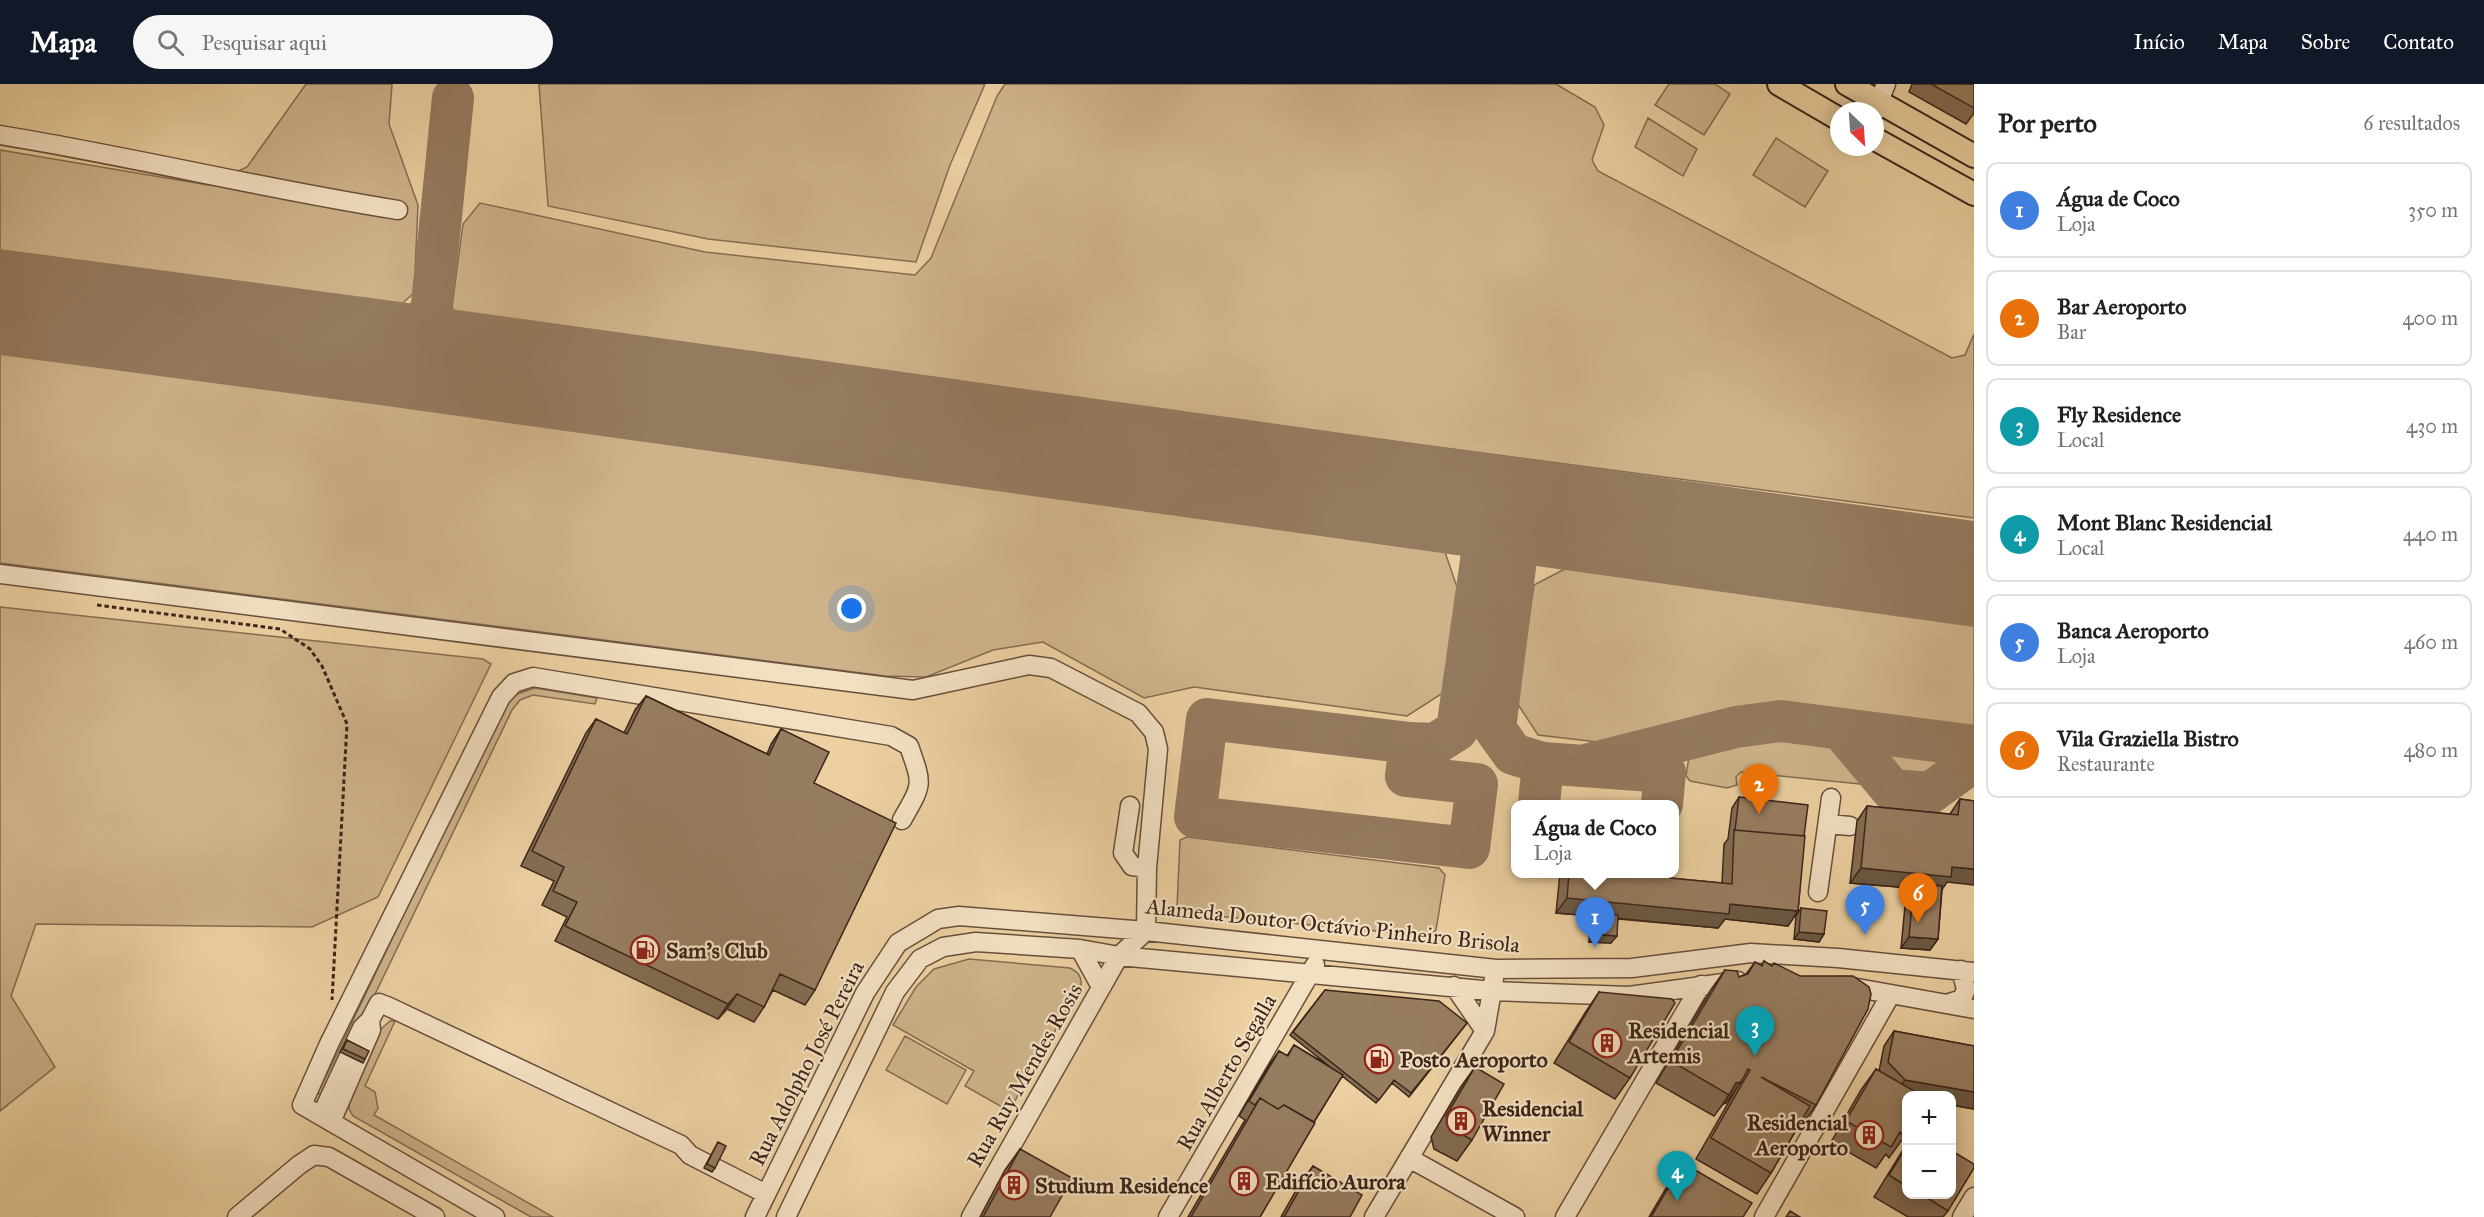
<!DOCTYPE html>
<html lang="pt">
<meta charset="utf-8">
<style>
body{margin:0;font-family:"IM FELL Great Primer",serif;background:#f6f6f6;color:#202124}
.controls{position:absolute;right:18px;bottom:18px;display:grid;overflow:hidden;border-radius:12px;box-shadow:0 3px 15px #0003}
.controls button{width:54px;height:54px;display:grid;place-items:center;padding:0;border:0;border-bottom:2px solid #e0e0e0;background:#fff;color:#202124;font:30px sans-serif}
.compass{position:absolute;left:1830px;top:18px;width:54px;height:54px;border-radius:50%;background:#fff;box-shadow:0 3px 15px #0003;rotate:155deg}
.you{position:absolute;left:852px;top:525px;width:21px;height:21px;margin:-15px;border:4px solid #fff;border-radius:50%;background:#1a73e8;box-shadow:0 0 0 9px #1a73e833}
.badge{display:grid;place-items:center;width:39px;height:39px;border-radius:50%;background:#111827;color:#fff;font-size:20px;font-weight:700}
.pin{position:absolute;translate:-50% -50px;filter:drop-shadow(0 2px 3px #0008)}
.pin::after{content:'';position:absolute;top:32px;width:21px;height:18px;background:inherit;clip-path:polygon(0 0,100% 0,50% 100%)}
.popup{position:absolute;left:1511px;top:716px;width:168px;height:78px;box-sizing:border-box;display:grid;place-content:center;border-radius:12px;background:#fff;filter:drop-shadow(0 2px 4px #0005);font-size:20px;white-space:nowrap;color:#757577}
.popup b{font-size:22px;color:#202124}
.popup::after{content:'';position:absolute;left:50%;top:100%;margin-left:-12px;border:12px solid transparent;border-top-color:#fff}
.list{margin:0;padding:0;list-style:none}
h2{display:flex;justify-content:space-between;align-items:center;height:78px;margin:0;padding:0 24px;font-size:26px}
h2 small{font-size:20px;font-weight:400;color:#757577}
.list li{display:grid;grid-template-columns:39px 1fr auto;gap:18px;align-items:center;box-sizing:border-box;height:96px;margin:0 12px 12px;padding:0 12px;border:2px solid #e0e0e0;border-radius:12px}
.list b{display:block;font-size:22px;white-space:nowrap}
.list p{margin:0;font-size:20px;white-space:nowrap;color:#757577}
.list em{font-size:20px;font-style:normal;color:#757577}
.icon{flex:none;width:33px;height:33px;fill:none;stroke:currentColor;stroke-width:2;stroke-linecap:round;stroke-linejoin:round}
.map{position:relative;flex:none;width:1974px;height:1133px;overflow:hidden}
header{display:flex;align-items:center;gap:36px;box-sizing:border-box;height:84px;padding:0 30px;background:#111827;color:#fff}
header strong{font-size:28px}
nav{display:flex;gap:33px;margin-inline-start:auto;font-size:21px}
.search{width:420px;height:54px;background:#f6f6f6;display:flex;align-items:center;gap:15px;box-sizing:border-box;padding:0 21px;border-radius:33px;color:#757577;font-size:22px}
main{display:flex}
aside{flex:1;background:#fff}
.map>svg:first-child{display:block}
.green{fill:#ceb38a;stroke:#846c52;stroke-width:1.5}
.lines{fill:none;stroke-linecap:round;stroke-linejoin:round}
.taxiway{stroke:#947a5e;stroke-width:42}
.runway{stroke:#947a5e;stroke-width:105}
.minor-casing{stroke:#674f3c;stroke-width:21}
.major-casing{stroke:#3b241a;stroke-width:26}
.path{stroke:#3b241a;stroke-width:3;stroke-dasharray:4.5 3;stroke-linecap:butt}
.minor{stroke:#f3e0c2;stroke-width:18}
.major{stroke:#ecd0a1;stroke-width:22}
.wall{fill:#826c53;stroke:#3b241a;stroke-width:1.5}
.shaded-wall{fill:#6a5843;stroke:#3b241a;stroke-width:1.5}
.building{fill:#977d60;stroke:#3b241a;stroke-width:1.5}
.labels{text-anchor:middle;stroke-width:4.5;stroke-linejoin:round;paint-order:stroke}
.street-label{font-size:22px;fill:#3b241a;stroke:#f3e0c2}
.poi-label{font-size:22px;font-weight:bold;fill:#3b241a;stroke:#f3e0c2;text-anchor:start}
</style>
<header>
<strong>Mapa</strong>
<div class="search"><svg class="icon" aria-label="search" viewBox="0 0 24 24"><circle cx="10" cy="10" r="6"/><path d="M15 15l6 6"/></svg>Pesquisar aqui</div>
<nav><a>Início</a><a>Mapa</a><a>Sobre</a><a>Contato</a></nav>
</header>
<main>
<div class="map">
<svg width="1974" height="1133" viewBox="0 0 1974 1133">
<rect width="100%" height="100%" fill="#ecd0a1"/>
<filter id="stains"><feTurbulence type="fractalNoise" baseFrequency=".00333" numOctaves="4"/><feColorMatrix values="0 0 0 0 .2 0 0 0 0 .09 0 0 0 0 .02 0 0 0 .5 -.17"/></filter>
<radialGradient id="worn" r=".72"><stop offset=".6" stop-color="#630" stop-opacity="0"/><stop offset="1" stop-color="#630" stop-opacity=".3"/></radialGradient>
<path class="green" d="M306,0H392L389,40L418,121L414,209L397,224L0,167V66L208,101L247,83Z
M539,0H985L950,81L916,178L708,155L548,122Z
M1005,0H1556L1595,23L1604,41L1592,76L1598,87L1952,274L1965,271L1974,250V434L455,233L452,223L463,140L480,119L705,168L915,191L931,174L997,12Z
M1669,0H1715L1730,10L1704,51L1655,21Z
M1648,34L1697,65L1683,92L1635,63Z
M1776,54L1828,87L1805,123L1753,91Z
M0,266L1422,451L1445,468L1459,509L1446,607L1407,632L1194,603L1144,614L1043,558L993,566L926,593L885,592L0,479Z
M1576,479L1974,533V652L1772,624L1615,660L1538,651L1517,619L1534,501Z
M0,523L483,575L491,580L378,813L312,843L36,840L11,912L55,983L0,1027Z
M535,604L597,614L595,620L533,611L520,616L512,626L325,1014L318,1009L503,624L514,611Z
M1770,645L1828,650L1837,653L1870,691L1860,700L1741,688L1736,693L1737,701L1727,704L1690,697L1686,692L1690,666L1695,662L1740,650Z
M1870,653L1968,669V674C1949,689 1925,716 1899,702L1867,656Z
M1187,753L1439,784L1445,791L1436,846L1430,852L1182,829L1177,823L1180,756Z
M969,875L1070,884C1078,888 1082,892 1081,902L1009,1027L965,1002L974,987L893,941L916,903L934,885Z
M390,937H395L365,1002L375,1008L378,1024L374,1031L553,1133H531L353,1032L349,1025V1012L381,945Z
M905,952L966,986L947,1020L886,986Z"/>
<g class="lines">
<path class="taxiway" d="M431,230L453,14
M379,268L431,230L471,281
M1207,635L1410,659L1406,692L1477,700L1469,764L1195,733Z
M1841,645L1892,706L1930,709L1974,677
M1410,659L1435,660L1457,646L1483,463L1449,417
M1543,679L1513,670L1495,645L1517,467L1574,436
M1581,682L1736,643L1781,637L1974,662
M1539,720L1543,679L1665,688L1662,720"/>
<path class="runway" d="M0,218L379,268L1974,490"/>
<g class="minor-casing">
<path id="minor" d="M1875,28L1886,0
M0,51C134,73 265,105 398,126
M0,490L913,606L1029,581L1051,584L1138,629L1154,648L1158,665L1147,784L1146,847L1119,872L971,1133
M1130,722L1123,769L1132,782L1147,784
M1828,740L1850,742
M1818,808L1831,714
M1080,865L1101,903
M1454,902L1485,947
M1846,902L1974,925
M1946,920L1962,915L1966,905L1961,886
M370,936L379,919L387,922L681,1061L690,1071L766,1110
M321,1032L362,944L370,936L371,946L331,1038
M1409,1074L1515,1133
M237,1133L299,1081L314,1071L329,1073L435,1133
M495,1133L302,1021L329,960L501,613L514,599L533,593L891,652L909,662C923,702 923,699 902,736
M755,1133L865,909L898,859L938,835L959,832L1146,847L1496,885L1632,884L1751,869L1838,874L1974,888
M786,1133L895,908L920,875L943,863L976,858L1080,865L1119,872L1493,907L1629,912L1738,897
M1168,1133L1315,881
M1374,1133L1485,947L1494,895
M1565,1133L1701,901
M1764,1133L1891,910
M1962,1133L1974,1113"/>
</g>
<g class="major-casing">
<path id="major" d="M1779,0L1839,35
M1847,0L1974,72
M1875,55L1974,110"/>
</g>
<path class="path" d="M97,521L280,545L310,565L322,582L347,640L332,916"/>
<use href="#minor" class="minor"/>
<use href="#major" class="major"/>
</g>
<path class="wall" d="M1912,0H1974V29L1966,40L1909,8Z
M646,612L767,670L771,660L781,645L814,699L815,906L805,921L773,906L764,923L754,938L727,925L718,935L555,857L567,833L542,821L554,797L521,782L586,649L596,635L624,649L635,626Z
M1739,713L1804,752L1798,827L1788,842L1725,835L1718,844L1618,835L1611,859L1589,858L1590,837L1594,832L1556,829L1560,789H1671L1670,794L1722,799L1724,760L1728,755L1732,724Z
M1960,715L1974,717L1947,798L1942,805L1938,855L1930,866L1901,864L1906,811L1911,804L1850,799L1857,737L1867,722L1950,730Z
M1801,824L1824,850L1819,858L1794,855L1796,832Z
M1764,877L1816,1021L1801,1042L1799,1041L1771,1089L1757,1110L1696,1075L1735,1007H1734L1726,1019L1723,1020L1714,1032L1656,999L1710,907L1725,886L1739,893L1746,890L1755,878L1761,882Z
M1325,906L1467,939L1409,1013L1392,999L1376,1019L1342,992L1314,1038L1260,1133H1188L1245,1036L1239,1032L1269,981L1279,967L1287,972L1294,961L1329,982L1290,951Z
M1599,908L1630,994L1615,1015L1554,979L1585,929Z
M1894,947L1974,962V1025L1952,1021V1011H1906L1904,1053L1889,1074L1886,1070L1876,1084L1831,1058L1861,1006L1876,985L1879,987L1884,962Z
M347,956L365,975L363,979L340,968Z
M1475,983L1472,1056L1457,1077L1434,1065L1431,1053L1460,1004Z
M718,1058L715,1084L712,1088L704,1084Z
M1906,1061V1110H1952L1948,1127L1943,1133H1908L1874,1113Z
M1020,1065L1050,1133H980L1005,1086Z
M1683,1079L1743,1133H1649L1668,1101Z
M1313,1082L1350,1133H1281L1298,1103Z"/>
<path class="shaded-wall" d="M1952,783L1974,785V801L1947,798L1941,807L1914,800L1911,804L1850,799L1861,784Z
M1567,814L1730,820L1798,827L1788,842L1725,835L1718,844L1595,832V830L1594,832L1556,829Z
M1799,848L1824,850L1819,858L1794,855Z
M1594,850L1617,852L1611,859L1589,858Z
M1909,853L1938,855L1930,866L1901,864Z
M737,910L727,925L718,935L728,920Z
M1905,996L1974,1008V1025L1952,1021V1011H1906L1894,1010Z
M1741,998L1726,1019L1723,1020L1736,999Z"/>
<path class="building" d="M1931,0H1974V24Z
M646,612L769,671L781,645L829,668L814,699L896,739L815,906L780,890L764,923L737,910L728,920L565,842L577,818L553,807L564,783L532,767L596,635L627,650Z
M1739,713L1808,721L1804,752L1735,746Z
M1960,715L1974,717V785L1952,783L1951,793L1861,784L1867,722L1958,731Z
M1734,746L1805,752L1798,827L1730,820L1729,830L1567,814L1569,789H1671L1670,794L1732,800Z
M1914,800L1942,802L1938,855L1909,853Z
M1801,824L1827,827L1824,850L1799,848Z
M1595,830L1618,831L1617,852L1594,850Z
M1764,877L1772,882L1774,879L1800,892H1853L1869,903L1871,910L1868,925L1816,1021L1761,993L1810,1022L1771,1089L1711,1054L1750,986L1748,985L1741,998L1736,999L1729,1011L1671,977L1725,886L1737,887L1739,893L1748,890L1755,878L1762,882Z
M1325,906L1439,917L1467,939L1411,1009L1394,996L1379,1016L1293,948Z
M1599,908L1672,915L1675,919L1630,994L1569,958Z
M1894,947L1974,962V1008L1905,996L1888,978Z
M347,956L369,967L365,975L343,965Z
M1294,961L1343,991L1314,1038L1284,1021L1278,1025L1260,1014L1255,1021L1249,1017L1279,967L1288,972Z
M1475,983L1504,1000L1472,1056L1449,1043L1446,1032Z
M1876,985L1921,1011H1906V1048L1904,1053L1900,1048L1891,1063L1846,1037Z
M1260,1014L1278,1025L1284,1021L1315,1039L1260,1133H1191Z
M718,1058L726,1062L715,1084L707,1080Z
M1906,1063V1102L1889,1091Z
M1020,1065L1072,1094L1050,1133H983Z
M1952,1067L1974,1080V1084L1948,1127L1921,1110H1952Z
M1683,1079L1752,1119L1743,1133H1651Z
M1313,1082L1362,1111L1350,1133H1284Z
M1790,1127L1800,1133H1786Z"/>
<defs>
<g id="fuel-ring" transform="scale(1.5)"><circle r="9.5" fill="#f3e0c2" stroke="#8f2418" stroke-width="1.5"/><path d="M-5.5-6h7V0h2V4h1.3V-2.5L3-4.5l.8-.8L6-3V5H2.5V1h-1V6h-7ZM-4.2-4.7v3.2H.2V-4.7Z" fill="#8f2418"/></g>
<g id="building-ring" transform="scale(1.5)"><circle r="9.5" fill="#f3e0c2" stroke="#8f2418" stroke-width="1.5"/><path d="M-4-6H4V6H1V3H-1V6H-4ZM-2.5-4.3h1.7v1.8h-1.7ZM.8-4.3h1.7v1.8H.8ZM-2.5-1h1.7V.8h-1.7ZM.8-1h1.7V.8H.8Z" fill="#8f2418"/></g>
</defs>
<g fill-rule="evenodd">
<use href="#fuel-ring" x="645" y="866"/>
<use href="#building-ring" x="1607" y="959"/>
<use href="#fuel-ring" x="1379" y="975"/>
<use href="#building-ring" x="1461" y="1037"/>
<use href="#building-ring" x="1869" y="1051"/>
<use href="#building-ring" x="1244" y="1097"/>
<use href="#building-ring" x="1014" y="1101"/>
</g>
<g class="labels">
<g class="street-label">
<text transform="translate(1333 841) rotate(6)" y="8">Alameda Doutor Octávio Pinheiro Brisola</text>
<text transform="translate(806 979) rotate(-63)" y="8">Rua Adolpho José Pereira</text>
<text transform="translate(1226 988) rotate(-60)" y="8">Rua Alberto Segalla</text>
<text transform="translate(1024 991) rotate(-60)" y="8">Rua Ruy Mendes Rosis</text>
</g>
<g class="poi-label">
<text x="666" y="874">Sam's Club</text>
<text x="1628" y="954">Residencial<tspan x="1628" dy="25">Artemis</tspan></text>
<text x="1400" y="983">Posto Aeroporto</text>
<text x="1482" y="1032">Residencial<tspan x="1482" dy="25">Winner</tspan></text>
<text x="1848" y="1046" text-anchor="end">Residencial<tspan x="1848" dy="25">Aeroporto</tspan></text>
<text x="1265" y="1105">Edifício Aurora</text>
<text x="1035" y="1109">Studium Residence</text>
</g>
</g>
<rect width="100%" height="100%" filter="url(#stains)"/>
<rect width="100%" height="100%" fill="url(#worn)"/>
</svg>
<div class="controls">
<button>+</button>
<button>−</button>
</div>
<svg class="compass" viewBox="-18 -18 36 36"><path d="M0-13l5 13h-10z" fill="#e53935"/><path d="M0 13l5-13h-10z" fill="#757577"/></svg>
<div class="you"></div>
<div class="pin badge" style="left:1595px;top:863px;background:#3f7fe0">1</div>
<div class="popup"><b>Água de Coco</b>Loja</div>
<div class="pin badge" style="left:1759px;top:730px;background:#e8710a">2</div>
<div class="pin badge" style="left:1755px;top:972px;background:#0f9aa8">3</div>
<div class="pin badge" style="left:1677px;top:1117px;background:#0f9aa8">4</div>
<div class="pin badge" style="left:1865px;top:851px;background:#3f7fe0">5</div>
<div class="pin badge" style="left:1918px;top:839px;background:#e8710a">6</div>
</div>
<aside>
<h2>Por perto<small>6 resultados</small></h2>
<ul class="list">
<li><span class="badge" style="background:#3f7fe0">1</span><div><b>Água de Coco</b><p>Loja</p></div><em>350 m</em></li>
<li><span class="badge" style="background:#e8710a">2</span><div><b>Bar Aeroporto</b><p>Bar</p></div><em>400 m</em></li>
<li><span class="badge" style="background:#0f9aa8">3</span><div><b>Fly Residence</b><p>Local</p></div><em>430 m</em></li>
<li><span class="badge" style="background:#0f9aa8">4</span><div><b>Mont Blanc Residencial</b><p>Local</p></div><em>440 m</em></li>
<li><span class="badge" style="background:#3f7fe0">5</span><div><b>Banca Aeroporto</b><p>Loja</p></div><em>460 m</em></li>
<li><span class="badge" style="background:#e8710a">6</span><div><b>Vila Graziella Bistro</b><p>Restaurante</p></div><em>480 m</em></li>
</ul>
</aside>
</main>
